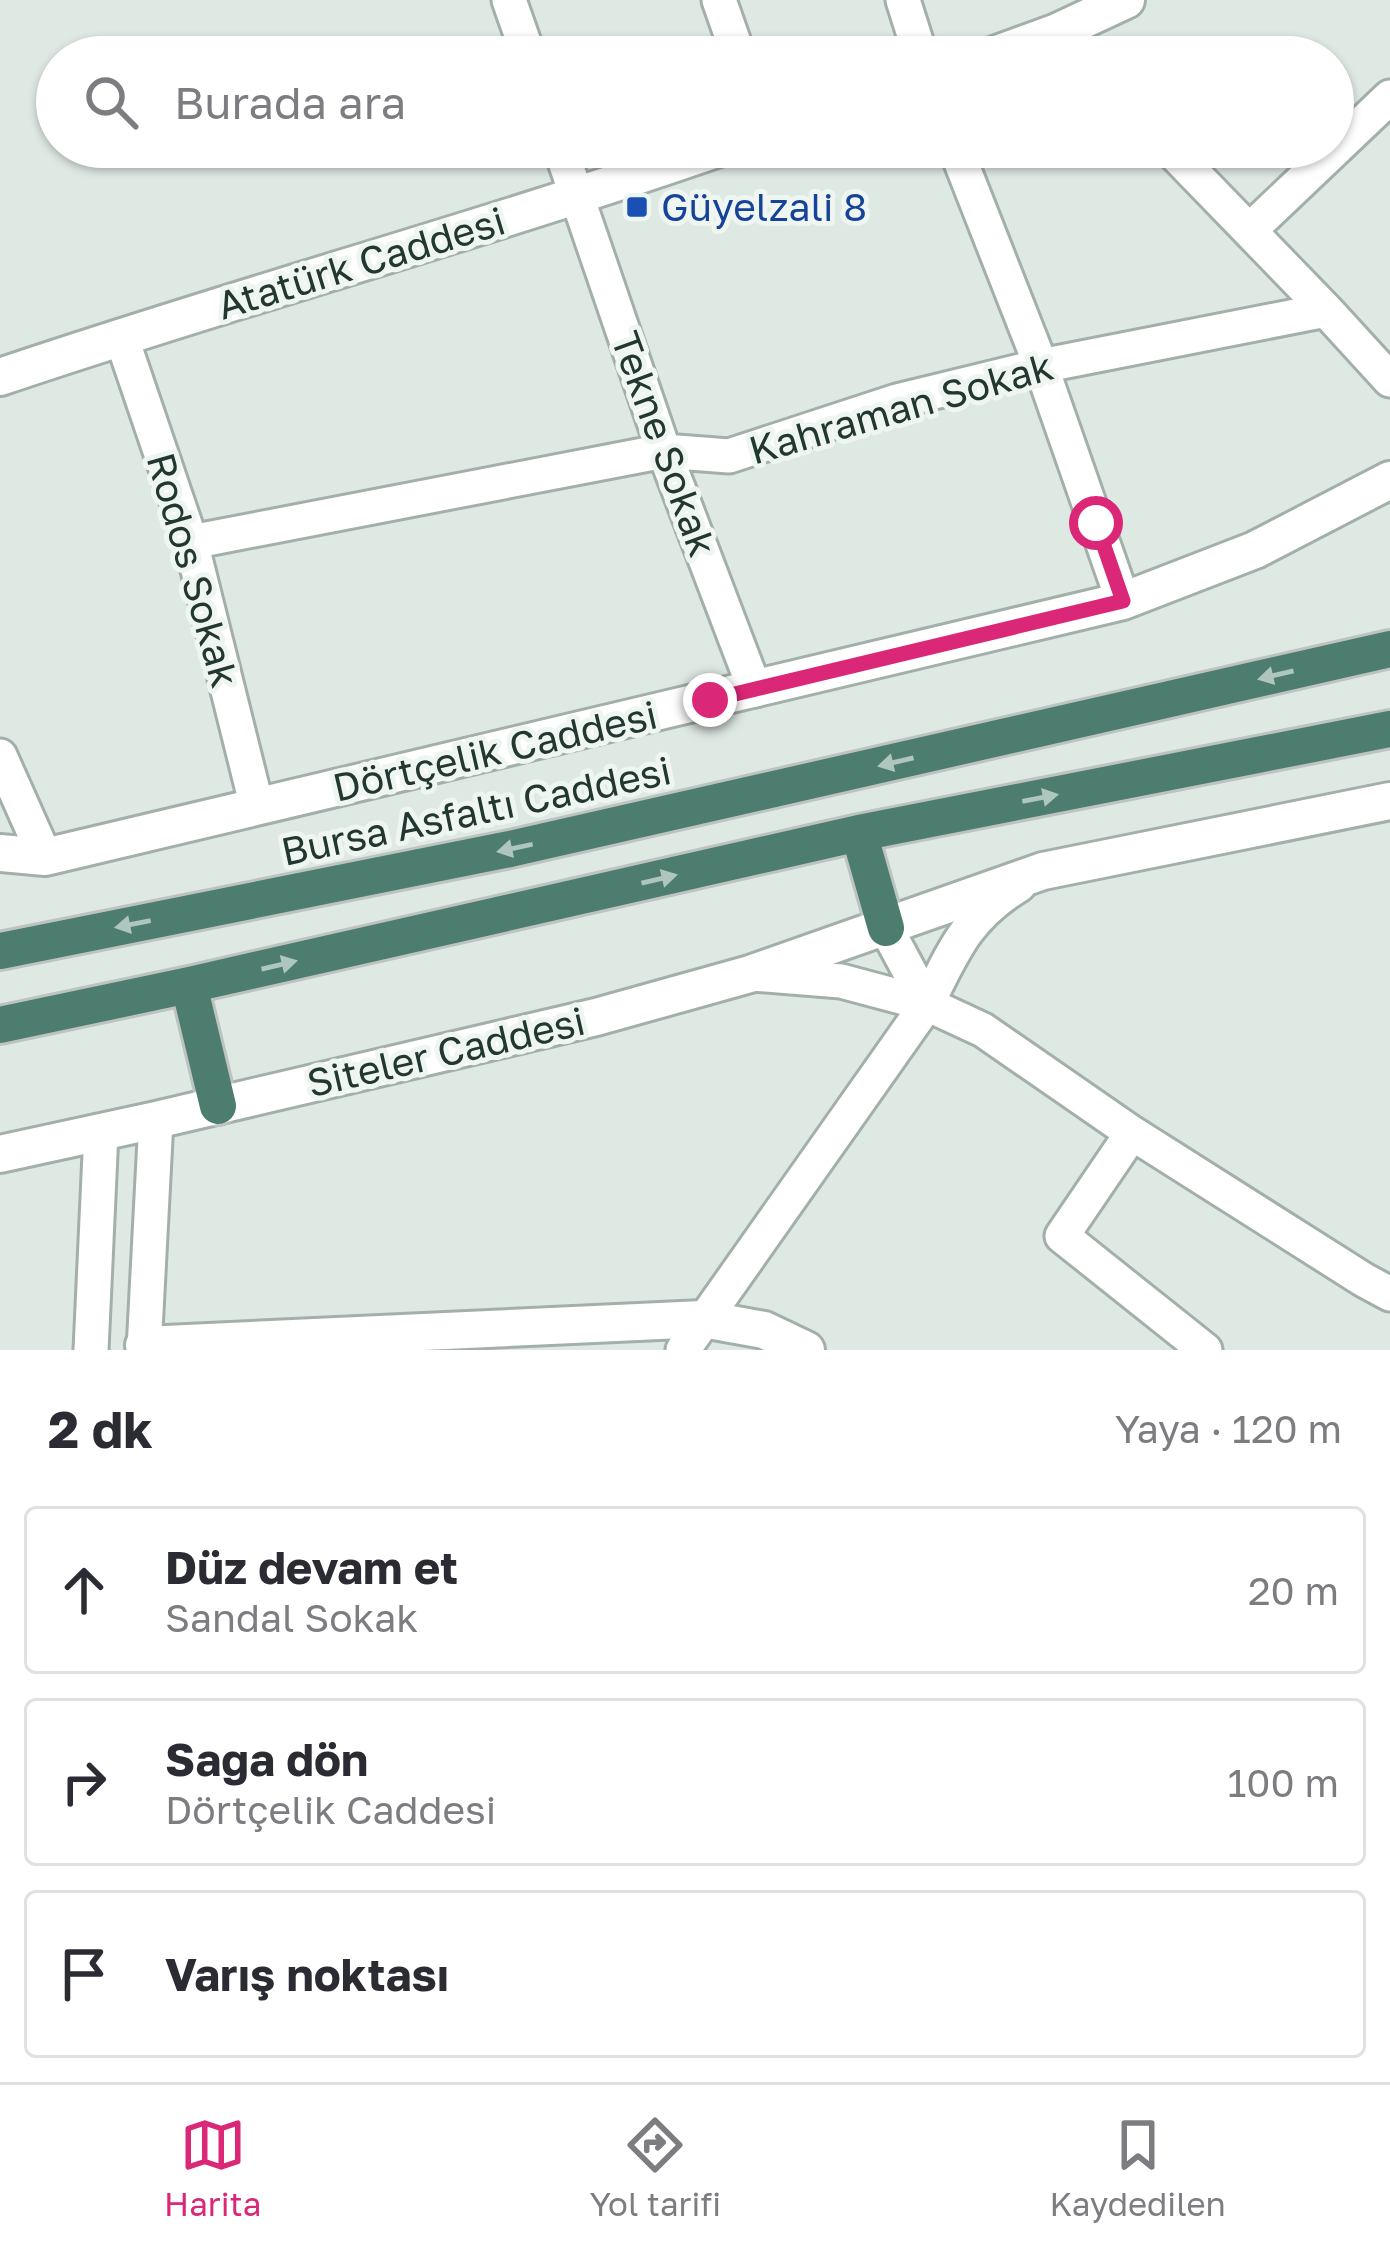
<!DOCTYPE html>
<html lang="tr">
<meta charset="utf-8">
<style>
body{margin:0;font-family:"Golos Text",sans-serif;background:#f7f7f7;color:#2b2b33}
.stop{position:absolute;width:36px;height:36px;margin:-27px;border:9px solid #db2777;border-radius:50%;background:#fff}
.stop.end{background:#db2777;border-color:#fff;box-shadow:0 3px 12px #0008}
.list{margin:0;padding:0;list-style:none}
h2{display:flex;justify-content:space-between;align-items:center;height:156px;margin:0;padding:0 48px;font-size:51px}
h2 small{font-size:39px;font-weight:400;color:#7c7c81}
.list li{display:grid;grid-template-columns:78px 1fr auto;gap:36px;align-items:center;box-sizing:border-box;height:168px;margin:0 24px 24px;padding:0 24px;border:3px solid #e1e1e2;border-radius:12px}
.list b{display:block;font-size:45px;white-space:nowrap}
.list p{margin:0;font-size:39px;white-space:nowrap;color:#7c7c81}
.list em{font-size:39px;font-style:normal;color:#7c7c81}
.icon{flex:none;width:66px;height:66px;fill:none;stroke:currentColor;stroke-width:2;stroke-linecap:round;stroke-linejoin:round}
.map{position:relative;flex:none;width:1390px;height:1350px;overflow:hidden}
.search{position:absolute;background:#fff;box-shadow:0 3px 9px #0004;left:36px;right:36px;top:36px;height:132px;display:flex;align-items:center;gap:30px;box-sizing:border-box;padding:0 42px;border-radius:66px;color:#7c7c81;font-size:45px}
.sheet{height:732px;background:#fff}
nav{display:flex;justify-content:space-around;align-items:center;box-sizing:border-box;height:168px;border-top:3px solid #e1e1e2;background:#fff;font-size:33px;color:#7c7c81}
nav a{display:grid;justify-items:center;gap:6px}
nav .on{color:#db2777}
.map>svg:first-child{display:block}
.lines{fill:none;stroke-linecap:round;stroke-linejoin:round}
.minor-casing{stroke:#a3b0aa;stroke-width:39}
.tertiary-casing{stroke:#a3b0aa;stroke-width:42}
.trunk-casing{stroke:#bdc3c1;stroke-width:42}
.minor{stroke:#fff;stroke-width:33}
.tertiary{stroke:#fff;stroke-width:36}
.trunk{stroke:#4c7d6e;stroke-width:36}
.oneway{fill:#aec6bd}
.route{stroke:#db2777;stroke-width:15}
.transit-dot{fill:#1a4fb4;stroke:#eff6f2;stroke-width:4.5}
.labels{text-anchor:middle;stroke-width:10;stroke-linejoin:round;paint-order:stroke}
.transit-label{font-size:39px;fill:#164399;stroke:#eff6f2;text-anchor:start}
.street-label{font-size:39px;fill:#223730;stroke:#eff6f2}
</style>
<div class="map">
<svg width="1390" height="1350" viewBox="0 0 1390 1350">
<rect width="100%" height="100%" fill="#dfe9e4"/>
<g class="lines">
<g class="minor-casing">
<path id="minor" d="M509,0L529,57
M719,0L739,57
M903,0L921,57
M1055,33L1079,57
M560,147L664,451L755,690
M955,147L1041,366L1123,601
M1168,147L1326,310L1390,380
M1250,230L1390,97
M121,336L191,542L257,807
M191,542L664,451L729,456L897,401L1041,366L1326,310
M0,756L45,857
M753,974L841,981L927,1004L983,1030L1132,1133L1364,1280L1390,1294
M927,1004C953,952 966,917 1019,885
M1132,1133L1062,1236L1205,1350
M91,1350L101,1132
M144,1350L156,1120
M683,1350L927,1004L886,928"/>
</g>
<g class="tertiary-casing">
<path id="tertiary" d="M989,57L1055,33L1126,0
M0,377C239,296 483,230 722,147
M0,853L45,857L1123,601L1255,550L1390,480
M0,1154L156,1120L596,1017L750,974L1043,871L1390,801
M144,1345L703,1319L764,1330L806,1350"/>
</g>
<g class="trunk-casing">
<path id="trunk" d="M859,833L886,928
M0,951L510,849L1390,649
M189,985L218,1106
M0,1025L189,985L859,833L1390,729"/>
</g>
<use href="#minor" class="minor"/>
<use href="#tertiary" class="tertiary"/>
<use href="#trunk" class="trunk"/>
</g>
<defs><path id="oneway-solid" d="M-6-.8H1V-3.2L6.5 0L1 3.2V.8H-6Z" transform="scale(3)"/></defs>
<g class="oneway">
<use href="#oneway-solid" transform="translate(1276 675) rotate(167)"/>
<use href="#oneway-solid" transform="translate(896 762) rotate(167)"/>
<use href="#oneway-solid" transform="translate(1040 798) rotate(-11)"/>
<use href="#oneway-solid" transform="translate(515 848) rotate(168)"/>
<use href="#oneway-solid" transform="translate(659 879) rotate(-13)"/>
<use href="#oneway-solid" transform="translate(133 924) rotate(169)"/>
<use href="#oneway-solid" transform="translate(279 965) rotate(-13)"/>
</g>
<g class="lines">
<path class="route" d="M710,700L1123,601L1096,523"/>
</g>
<rect class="transit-dot" x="625" y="195" width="24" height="24" rx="6"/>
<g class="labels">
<g class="transit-label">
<text x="661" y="221">Güyelzali 8</text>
</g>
<g class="street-label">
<text transform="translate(361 263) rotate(-17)" y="14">Atatürk Caddesi</text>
<text transform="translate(901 408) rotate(-16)" y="14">Kahraman Sokak</text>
<text transform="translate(664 444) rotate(70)" y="14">Tekne Sokak</text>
<text transform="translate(193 570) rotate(74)" y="14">Rodos Sokak</text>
<text transform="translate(495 751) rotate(-13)" y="14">Dörtçelik Caddesi</text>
<text transform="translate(476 811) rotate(-12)" y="14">Bursa Asfaltı Caddesi</text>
<text transform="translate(446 1052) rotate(-13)" y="14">Siteler Caddesi</text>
</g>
</g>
</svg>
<div class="stop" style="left:1096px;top:523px"></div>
<div class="stop end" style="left:710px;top:700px"></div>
<div class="search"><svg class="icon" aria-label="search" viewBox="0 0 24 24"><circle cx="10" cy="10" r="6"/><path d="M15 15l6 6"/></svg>Burada ara</div>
</div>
<section class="sheet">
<h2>2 dk<small>Yaya · 120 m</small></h2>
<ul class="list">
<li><svg class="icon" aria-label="ahead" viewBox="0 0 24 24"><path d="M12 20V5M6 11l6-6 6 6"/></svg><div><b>Düz devam et</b><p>Sandal Sokak</p></div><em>20 m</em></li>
<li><svg class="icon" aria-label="right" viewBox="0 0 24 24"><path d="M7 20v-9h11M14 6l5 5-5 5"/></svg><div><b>Sağa dön</b><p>Dörtçelik Caddesi</p></div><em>100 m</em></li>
<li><svg class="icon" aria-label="arrive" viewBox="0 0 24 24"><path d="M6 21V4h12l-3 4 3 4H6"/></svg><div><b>Varış noktası</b></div></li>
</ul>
</section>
<nav>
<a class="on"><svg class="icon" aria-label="map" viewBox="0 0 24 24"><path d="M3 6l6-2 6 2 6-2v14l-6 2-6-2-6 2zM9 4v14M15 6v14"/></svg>Harita</a>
<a><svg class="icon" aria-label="directions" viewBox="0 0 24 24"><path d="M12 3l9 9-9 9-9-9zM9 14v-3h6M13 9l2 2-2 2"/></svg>Yol tarifi</a>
<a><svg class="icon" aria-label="saved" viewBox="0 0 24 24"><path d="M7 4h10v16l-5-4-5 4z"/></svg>Kaydedilen</a>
</nav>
